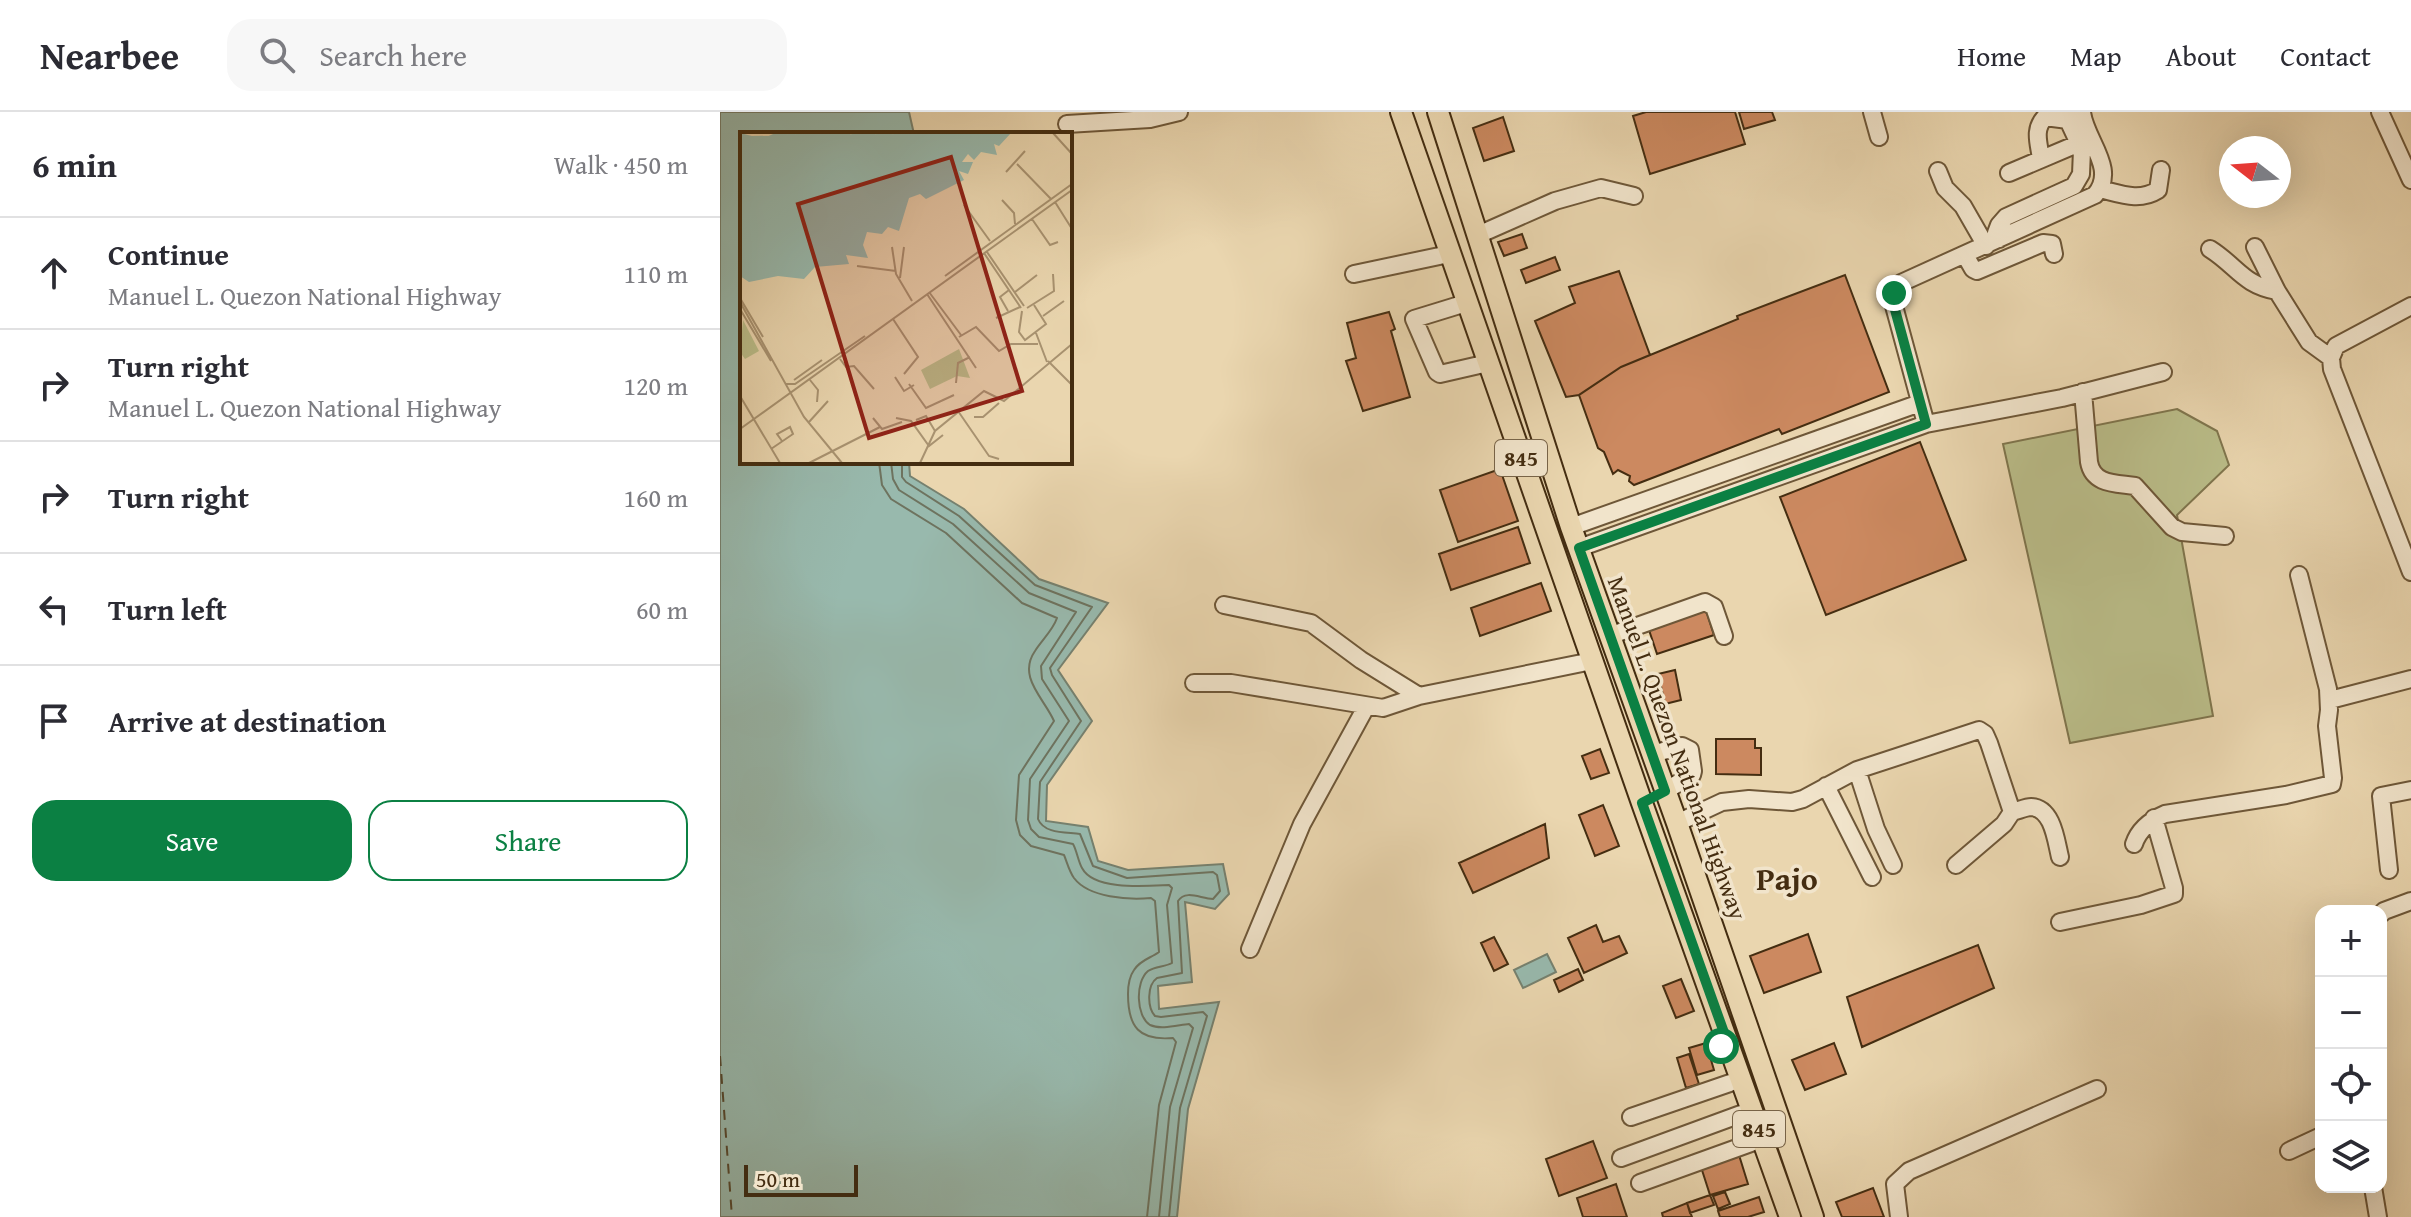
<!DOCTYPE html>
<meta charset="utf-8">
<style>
body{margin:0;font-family:"Gentium Book Plus",serif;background:#f7f7f7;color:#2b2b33}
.controls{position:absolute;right:24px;bottom:24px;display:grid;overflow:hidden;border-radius:16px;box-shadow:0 8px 32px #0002}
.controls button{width:72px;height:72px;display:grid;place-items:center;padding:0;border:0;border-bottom:2px solid #e1e1e2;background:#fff;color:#2b2b33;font:40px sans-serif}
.compass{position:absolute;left:1499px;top:24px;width:72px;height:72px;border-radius:50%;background:#fff;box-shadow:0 8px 32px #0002;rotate:287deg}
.scale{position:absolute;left:24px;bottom:20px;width:114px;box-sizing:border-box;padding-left:8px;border:4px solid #442d11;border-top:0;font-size:22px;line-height:28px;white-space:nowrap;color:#442d11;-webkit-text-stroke:6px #f1e4cb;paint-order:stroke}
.stop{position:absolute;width:24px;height:24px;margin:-18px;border:6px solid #0b8043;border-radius:50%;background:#fff}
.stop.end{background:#0b8043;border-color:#fff;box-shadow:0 2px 8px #0008}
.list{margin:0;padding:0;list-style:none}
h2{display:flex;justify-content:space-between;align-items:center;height:104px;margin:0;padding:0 32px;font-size:34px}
h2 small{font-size:26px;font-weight:400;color:#7c7c81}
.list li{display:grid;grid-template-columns:52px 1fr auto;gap:24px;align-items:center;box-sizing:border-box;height:112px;padding:0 32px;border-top:2px solid #e1e1e2}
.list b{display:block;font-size:30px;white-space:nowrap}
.list p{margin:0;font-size:26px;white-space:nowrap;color:#7c7c81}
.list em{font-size:26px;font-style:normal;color:#7c7c81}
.actions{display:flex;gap:16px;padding:24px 32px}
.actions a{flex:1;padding:18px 0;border:2px solid #0b8043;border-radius:24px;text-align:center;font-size:28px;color:#0b8043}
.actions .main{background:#0b8043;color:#fff}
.icon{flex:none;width:44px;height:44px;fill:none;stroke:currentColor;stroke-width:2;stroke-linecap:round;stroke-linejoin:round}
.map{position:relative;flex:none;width:1691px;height:1105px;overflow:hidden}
header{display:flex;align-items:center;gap:48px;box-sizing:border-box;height:112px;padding:0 40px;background:#fff;border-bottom:2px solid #e1e1e2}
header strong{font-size:38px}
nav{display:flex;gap:44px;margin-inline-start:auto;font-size:28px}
.search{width:560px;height:72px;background:#f7f7f7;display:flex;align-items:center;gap:20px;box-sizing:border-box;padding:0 28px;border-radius:24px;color:#7c7c81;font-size:30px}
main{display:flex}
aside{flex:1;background:#fff}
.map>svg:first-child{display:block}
.green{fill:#babd89;stroke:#7f754d;stroke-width:2}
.water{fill:#98b9ad;stroke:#76816f;stroke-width:2}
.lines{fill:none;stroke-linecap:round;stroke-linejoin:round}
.shore{stroke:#6e735f;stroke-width:2}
.ferry{stroke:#554930;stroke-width:2;stroke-dasharray:10 8;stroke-linecap:butt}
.building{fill:#cc8960;stroke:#442d11;stroke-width:2}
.minor-casing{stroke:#6e5738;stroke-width:20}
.major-casing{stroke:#442d11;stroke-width:24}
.minor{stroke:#f1e4cb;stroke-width:16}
.major{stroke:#ead6af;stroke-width:20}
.route{stroke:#0b8043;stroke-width:10}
.labels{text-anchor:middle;stroke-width:7;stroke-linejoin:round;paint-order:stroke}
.shield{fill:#f1e4cb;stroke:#786449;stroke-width:2}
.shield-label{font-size:22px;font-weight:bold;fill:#442d11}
.street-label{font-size:24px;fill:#442d11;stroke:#f1e4cb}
.district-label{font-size:32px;font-weight:bold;fill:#442d11;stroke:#f1e4cb}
.inset-river{fill:none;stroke:#98b9ad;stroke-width:4}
.inset-road{fill:none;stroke:#a89270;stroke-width:2}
.view{fill:#8f2418;fill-opacity:0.15;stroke:#8f2418;stroke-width:4}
.inset-edge{fill:none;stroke:#442d11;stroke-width:4}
</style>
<header>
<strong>Nearbee</strong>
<div class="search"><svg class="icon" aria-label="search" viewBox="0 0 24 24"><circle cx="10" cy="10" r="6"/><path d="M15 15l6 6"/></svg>Search here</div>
<nav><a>Home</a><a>Map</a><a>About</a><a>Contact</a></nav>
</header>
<main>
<aside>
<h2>6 min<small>Walk · 450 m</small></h2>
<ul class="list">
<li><svg class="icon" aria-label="ahead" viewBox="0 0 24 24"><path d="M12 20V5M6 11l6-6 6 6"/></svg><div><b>Continue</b><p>Manuel L. Quezon National Highway</p></div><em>110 m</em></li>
<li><svg class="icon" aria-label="right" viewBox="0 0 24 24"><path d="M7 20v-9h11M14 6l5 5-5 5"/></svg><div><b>Turn right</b><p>Manuel L. Quezon National Highway</p></div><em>120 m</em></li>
<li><svg class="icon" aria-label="right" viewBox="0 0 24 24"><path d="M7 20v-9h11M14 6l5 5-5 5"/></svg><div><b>Turn right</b></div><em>160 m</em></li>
<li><svg class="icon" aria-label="left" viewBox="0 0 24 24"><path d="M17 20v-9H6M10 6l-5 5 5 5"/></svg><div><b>Turn left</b></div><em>60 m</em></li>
<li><svg class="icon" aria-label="arrive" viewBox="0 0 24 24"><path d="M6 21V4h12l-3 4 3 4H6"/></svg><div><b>Arrive at destination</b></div></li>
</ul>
<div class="actions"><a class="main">Save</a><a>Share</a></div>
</aside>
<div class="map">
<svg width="1691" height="1105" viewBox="0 0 1691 1105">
<rect width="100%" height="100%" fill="#ead6af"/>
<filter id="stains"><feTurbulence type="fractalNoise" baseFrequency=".0025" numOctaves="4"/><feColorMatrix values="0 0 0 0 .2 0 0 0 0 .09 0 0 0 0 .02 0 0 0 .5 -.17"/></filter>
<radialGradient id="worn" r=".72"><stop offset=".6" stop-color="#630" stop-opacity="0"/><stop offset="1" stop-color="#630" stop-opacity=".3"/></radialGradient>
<path class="green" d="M1457,297L1497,319L1509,353L1457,403L1493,604L1350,631L1283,332Z"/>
<path class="water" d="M0,0H189L194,22H22V350H189L190,364L244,397L319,467L388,491L338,558L372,609L327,673L326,709L368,715L378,749L408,758L503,752L509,782L495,797L465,790L472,870L438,874L439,897L499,890L468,997L457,1105H0Z
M827,842L836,860L803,876L794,858Z"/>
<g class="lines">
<path class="shore" d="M159,350L162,373L171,387L226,421L302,491L337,506C333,518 322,528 315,539C297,565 324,586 334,609L299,663L296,708L300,723L311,734L344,743C347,750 349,759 354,766C369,786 409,788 431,786L435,789L439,840C431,846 420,848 414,858C409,865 408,873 408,882C408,915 419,929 453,926L456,930L439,993L427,1105
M171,350L173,367L179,378L233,412L309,481L356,500L321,554L322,567L349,609L310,667L308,708L311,717L319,725L353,732C357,739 358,749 362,756C374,779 427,774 449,773L452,776L447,793L452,851C445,855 435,854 428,859C415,870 416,904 430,913C441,918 458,913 469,912L473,916L450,995L439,1105
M182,350V365L186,370L239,404L315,473L372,495L330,556L332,563L361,609L320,670L318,707C324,722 346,720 360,722L373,754L407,766L493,760L497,763L500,779L493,787C481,787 466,777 458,789L462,861L437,866C427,873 427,895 435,904L441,905L483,900L487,904L460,996L449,1105"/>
<path class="ferry" d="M0,944L12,1105"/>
</g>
<path class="building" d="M926,0H1015L1025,32L930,62L913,4Z
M1019,0H1052L1055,8L1024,17Z
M783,5L794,39L764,49L753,16Z
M802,122L807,136L784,144L778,130Z
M835,145L840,158L806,171L801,158Z
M899,159L930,243L901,255L859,283L846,285L815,209L855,191L849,175Z
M1125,163L1169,280L1062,322L1059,317L914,373L909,369L910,364L898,358L893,362L884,340L878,336L859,283L901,255L1018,207L1017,204Z
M669,200L675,217L671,219L690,285L643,299L626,249L636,246L627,211Z
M1200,330L1246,448L1106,503L1060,385Z
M780,357L798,409L738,430L720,378Z
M798,415L810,451L731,478L719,442Z
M821,471L831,499L760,524L751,496Z
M985,495L994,523L937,542L927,512Z
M955,558L961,588L945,592L938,562Z
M996,627H1035V636H1041V663L996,662Z
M880,637L889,661L871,667L862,644Z
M883,693L899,734L875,744L859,703Z
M825,712L829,746L753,781L739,751Z
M876,813L883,830L899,824L907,841L864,861L848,826Z
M1088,822L1101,860L1044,881L1030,844Z
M774,825L788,852L774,859L761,831Z
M1258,833L1274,876L1142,935L1127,885Z
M858,857L863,868L839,880L834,868Z
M961,867L974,899L956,906L943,874Z
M986,931L994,958L977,963L969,936Z
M1114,931L1126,962L1085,978L1072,948Z
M969,942L979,972L966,976L957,946Z
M873,1029L887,1066L839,1084L826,1047Z
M1019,1043L1028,1072L990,1083L981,1055Z
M896,1072L907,1105H863L857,1086Z
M1153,1076L1164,1105H1122L1116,1090Z
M1005,1080L1010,1092L998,1097L993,1084Z
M990,1083L994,1093L970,1101L967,1091Z
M1039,1085L1044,1100L1028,1105H1000L998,1099Z
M967,1091L972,1105H943L942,1101Z"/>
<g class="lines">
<g class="minor-casing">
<path id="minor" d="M1152,0L1159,25
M1660,0L1691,68
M347,12L430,7L459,0
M1321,47C1319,31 1313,18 1325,5L1348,8
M1218,59L1225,76L1243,94L1266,134
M1289,61L1369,27
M1380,77C1401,82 1419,90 1438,78L1441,58
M758,123L835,89L881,76L914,84
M1279,127L1276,121L1279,113L1286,105L1354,74L1361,62L1362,38L1348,8L1351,0
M1535,135L1557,179L1589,230L1611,246
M1490,137C1517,154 1523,173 1557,179
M1245,143L1253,157L1257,159L1323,131L1332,132L1334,142
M634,162L729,142
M746,191L694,207L717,260L720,262L768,251
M1691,194L1616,234L1611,246L1612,257L1691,460
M1363,280L1369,350C1373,373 1396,371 1415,374L1452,415L1462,420L1505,424
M1206,312L1174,194V181L1181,171L1375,83C1398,57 1365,28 1362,0
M851,415L1200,291
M859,436L1206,312L1342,286L1443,260
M504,493L591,511L641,548L699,584
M889,524L985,490L994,495L1004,524
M474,571H511L663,596L699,584L872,549
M1610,588L1691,567
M932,642L962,634L970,638L973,659L972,663L945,679
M1137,658L1156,717L1173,753
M1106,674L1152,765
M957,711L1002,690L1029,687L1072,690L1083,687L1137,658L1259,618L1265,622L1269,631L1292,700
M1414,732C1419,717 1431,708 1445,702L1566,683L1612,672L1613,666L1607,614L1609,598L1608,577L1579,463
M1236,753L1284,712L1292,700C1297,699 1306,695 1311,695C1333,696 1336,729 1340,745
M1669,758L1661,684L1691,678
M1661,802L1664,799L1691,789
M1340,810L1421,793L1454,782V776L1434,706
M530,837L582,712L646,595
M911,1005L1010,971
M1569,1039L1601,1024
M901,1046L1021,1002
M920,1071L1031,1031
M1653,1075L1658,1105
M1179,1105L1175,1072L1189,1059L1377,977"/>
</g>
<g class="major-casing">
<path id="major" d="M681,0L922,691L1070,1105
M718,0L851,415L957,711L1093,1105"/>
</g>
<use href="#minor" class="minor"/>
<use href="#major" class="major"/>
</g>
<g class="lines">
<path class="route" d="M1001,934L1007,929L922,691L945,679L859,436L1206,312L1174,194V181"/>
</g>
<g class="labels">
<g class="shield">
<rect x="775" y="328" width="52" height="36" rx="6"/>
<rect x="1013" y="999" width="52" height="36" rx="6"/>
</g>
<g class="shield-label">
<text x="801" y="354">845</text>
<text x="1039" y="1025">845</text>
</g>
<g class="street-label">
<text transform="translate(957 636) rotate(70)" y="8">Manuel L. Quezon National Highway</text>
</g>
<g class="district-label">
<text x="1067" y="778">Pajo</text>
</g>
</g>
<g transform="translate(20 20)">
<rect width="332" height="332" fill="#ead6af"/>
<path d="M3,188L19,219L5,227L0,220ZM219,217L230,246L217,244L190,257L181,238Z" fill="#babd89"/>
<path d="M0,1L12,4L271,1L259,14L254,12L257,23L241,20L234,28L228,22L222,30H233L228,42L219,39L224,48L186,67L180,62L169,66L159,99L148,95L142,102L127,100L123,113L128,126L106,123L109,132L75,135L64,147L38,144L9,150L0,144Z" fill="#98b9ad"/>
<path class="inset-river" d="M0,19L40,1M0,22L47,1M0,26L55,1M100,27L161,1M0,29L63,1M0,32L70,1M0,35L78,1M0,39L86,1M0,42L94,1M0,45L102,1M0,48L110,1M0,52L119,1M0,55L127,1M0,58L135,1M0,61L144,1M0,64L152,1M0,69L170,1M0,74L176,1M0,77L182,1M0,80L187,1M0,84L180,11L192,1M0,87L182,14L198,1M0,90L184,17L203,1M0,93L186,20L208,1M0,96L188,22L214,1"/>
<path class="inset-road" d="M313,1L332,22M277,32L311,67M266,40L285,19M262,68L274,81L275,92M315,70L332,97M224,73L250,109M292,87L310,113L318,110M152,115L156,142L172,169M247,120L284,174M244,121L281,176M117,134L156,139M205,144L332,52M160,146L164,115M189,160L221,203M275,160L297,143M187,162L236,236M0,166L23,205M0,170L64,285L102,331M287,176L314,159L313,142M0,177L31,229M268,179L260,165L269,158M282,179L279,200L285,208L306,192L294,173M303,184L324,169M256,186L280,175M153,187L178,225L164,242M296,201L307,230M219,205L236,195L259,219L271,212H298M100,227L106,235L114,234L134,257M308,229L332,253M155,245L164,259L174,253M54,248L82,228M70,248L78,258L77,270M216,251L218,231L230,225M46,252H55L125,204M169,252L186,276L214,263M0,264L40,331M218,279L249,324L259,327M234,285H243L259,271M133,286L142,297L162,290M156,286L171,289L189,314L203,303M176,288L186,284L195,299M69,290L88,269M0,297L332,58M31,317L53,302L50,295L37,302L42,309M69,331L140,295M180,331L195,299L244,259L264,269L332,212"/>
<path class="view" d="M211,25L282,259L129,306L58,72Z"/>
<rect width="332" height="332" class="inset-edge"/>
</g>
<rect width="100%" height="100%" filter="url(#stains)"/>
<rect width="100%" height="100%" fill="url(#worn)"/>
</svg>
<div class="controls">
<button>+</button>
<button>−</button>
<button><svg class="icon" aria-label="locate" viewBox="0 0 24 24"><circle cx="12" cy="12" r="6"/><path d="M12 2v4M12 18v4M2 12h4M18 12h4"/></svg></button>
<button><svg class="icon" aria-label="layers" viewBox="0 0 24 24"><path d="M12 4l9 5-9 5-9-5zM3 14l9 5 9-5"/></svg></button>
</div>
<svg class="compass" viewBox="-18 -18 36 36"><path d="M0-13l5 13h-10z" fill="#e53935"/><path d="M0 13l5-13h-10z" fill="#7c7c81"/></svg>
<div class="scale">50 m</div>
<div class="stop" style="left:1001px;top:934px"></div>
<div class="stop end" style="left:1174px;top:181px"></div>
</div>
</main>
